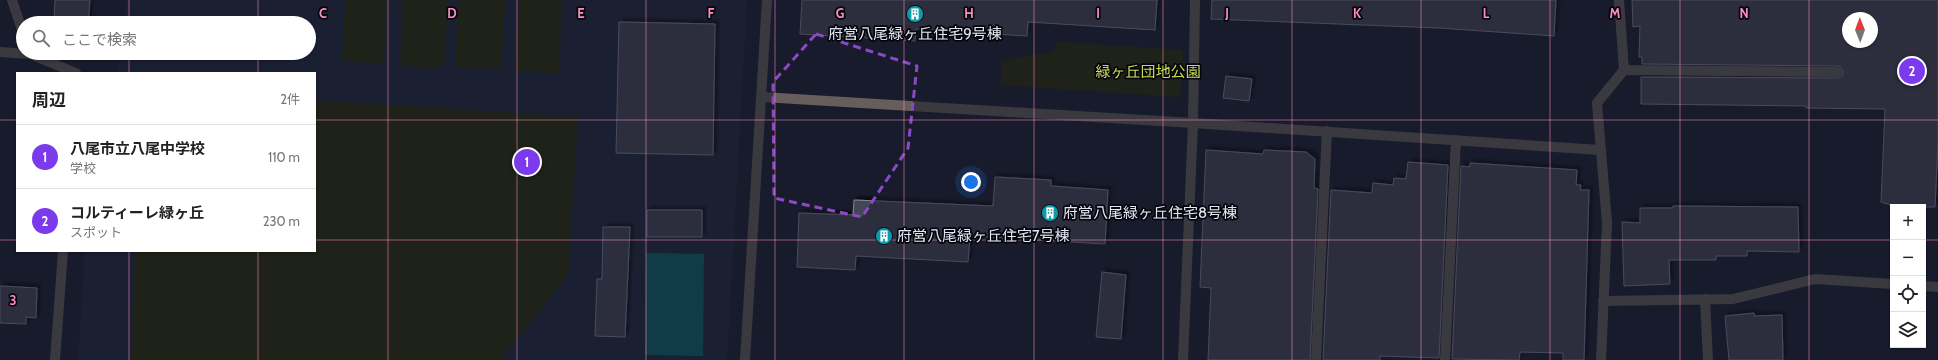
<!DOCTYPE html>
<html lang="ja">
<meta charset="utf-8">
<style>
body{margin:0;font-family:Cabin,"Noto Sans JP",sans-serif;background:#f6f6f6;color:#222}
.controls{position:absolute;right:12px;bottom:12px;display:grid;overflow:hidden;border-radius:0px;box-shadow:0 1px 3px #0004}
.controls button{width:36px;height:36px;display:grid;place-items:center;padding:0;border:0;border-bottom:1px solid #e0e0e0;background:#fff;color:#222;font:20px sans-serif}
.compass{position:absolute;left:1842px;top:12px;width:36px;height:36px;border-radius:50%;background:#fff;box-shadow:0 1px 3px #0004;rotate:359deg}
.you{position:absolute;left:971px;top:182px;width:14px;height:14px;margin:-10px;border:3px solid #fff;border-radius:50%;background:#1a73e8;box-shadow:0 0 0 6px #1a73e833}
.badge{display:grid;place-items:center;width:26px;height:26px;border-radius:50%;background:#7c3aed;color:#fff;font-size:13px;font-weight:700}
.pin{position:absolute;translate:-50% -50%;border:2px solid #fff;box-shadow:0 1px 4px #0006}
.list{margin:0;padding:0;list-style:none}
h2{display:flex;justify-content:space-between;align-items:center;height:52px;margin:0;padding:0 16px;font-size:17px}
h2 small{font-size:13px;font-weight:400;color:#767676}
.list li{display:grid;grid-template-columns:26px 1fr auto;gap:12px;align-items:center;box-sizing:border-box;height:64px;padding:0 16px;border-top:1px solid #e0e0e0}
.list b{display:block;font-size:15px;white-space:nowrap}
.list p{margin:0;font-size:13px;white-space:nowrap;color:#767676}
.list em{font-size:13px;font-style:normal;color:#767676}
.icon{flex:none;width:22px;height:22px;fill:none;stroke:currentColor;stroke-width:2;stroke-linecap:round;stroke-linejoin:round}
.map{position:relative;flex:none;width:1938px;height:360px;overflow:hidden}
.search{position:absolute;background:#fff;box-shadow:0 1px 3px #0004;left:16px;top:16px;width:300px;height:44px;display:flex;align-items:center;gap:10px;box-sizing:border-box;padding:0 14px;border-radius:22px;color:#767676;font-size:15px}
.panel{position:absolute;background:#fff;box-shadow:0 1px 3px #0004;left:16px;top:72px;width:300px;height:180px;border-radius:0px}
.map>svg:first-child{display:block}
.built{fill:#21253a}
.green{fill:#272b00}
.water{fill:#056568}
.building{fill:#454557;stroke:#85859a;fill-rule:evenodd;filter:url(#shadow)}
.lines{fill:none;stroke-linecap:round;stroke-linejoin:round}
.minor{stroke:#675d5a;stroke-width:10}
.marked{fill:none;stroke:#8b48c7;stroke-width:3;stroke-dasharray:8 5;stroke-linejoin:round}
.grid{fill:none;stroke:#fd8ebf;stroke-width:1;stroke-opacity:0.55}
.labels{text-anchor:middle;stroke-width:3.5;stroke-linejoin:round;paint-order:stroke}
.poi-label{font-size:15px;fill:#e4e6f2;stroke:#05060d;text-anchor:start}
.park-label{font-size:15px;fill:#d0dc53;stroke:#05060d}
.grid-label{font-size:13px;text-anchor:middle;font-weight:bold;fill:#fd8ebf;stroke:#05060d;stroke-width:3.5;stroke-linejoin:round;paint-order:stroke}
</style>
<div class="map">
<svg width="1938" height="360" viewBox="0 0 1938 360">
<defs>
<filter id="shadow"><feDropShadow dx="3.5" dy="-3.5" stdDeviation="1" flood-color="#0009"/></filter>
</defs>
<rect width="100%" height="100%" fill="#181b2b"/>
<path class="built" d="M126,0H747L727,360H78L85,251H315V73H118L120,53H309V23H124Z"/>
<path class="green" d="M345,0H387L384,64L342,61Z
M403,0H448L444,68L400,66Z
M459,0H505L501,69L455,66Z
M519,0H562L559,73L515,71Z
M1057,42L1183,50L1181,92L1178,97L1001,85V61L1054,51Z
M315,100L578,117L568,275L500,360H131L135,251H315Z"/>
<path class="water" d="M646,253L704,254L703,356L645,355Z"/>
<path class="building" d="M55,0H90L88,23L54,21Z
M802,0H1157L1155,30L1028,22L1027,36L916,29L915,41L800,34Z
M1212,0H1556L1554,36L1439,28L1211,19Z
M1632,0H1938V141L1935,207H1897L1881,202L1885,109L1806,108V106L1641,104V77L1837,78L1842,76L1843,72L1841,67L1837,66L1642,64V57H1639L1640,26L1633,27ZM1848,18H1872V42H1848Z
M619,22L715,24L713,155L616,153Z
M1226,76L1252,79L1249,101L1223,98Z
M1206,150L1263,154L1264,150L1306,152L1315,159L1314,188L1318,189L1310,360H1208L1211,288L1200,287Z
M1408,162L1448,165L1439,358L1380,356V360H1323L1331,190L1372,193L1373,183L1393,185L1394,178L1406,179Z
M1470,163L1577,170L1576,185H1581L1580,190H1589L1584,360H1563V353L1520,352L1519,360L1452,359L1461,166L1470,167Z
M995,177L1051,180V186L1108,190L1105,244L970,236L968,262L856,256L855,270L797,267L799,213L853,215L854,200L993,206Z
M1673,206L1798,207L1799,252L1747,251V256H1716V260H1669L1670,284L1624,286L1622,222L1640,223V208H1673Z
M647,210H702V237H647Z
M603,227H630L625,337L595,336L597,279H602Z
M1102,272L1126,275L1121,339L1096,337Z
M0,286L37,288L36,318L26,317V324L0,323Z
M1754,313V316L1782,315L1783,360H1729L1725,316Z"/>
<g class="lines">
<path class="minor" d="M12,0L23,33
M0,52L30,54L76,73
M1624,70L1837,72
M762,97L1193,123L1600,150
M1923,286L1938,287
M1705,299L1708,360
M1603,301L1733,299L1815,279L1893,284
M55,360L63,251
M745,360L767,0
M1183,360L1193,123L1195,0
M1316,360L1327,131
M1445,360L1456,140
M1601,360L1607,223L1597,103L1624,70L1619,0"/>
</g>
<path d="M0 0H1938V360H0ZM816,34L917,66L908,148L862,217L774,198L773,82Z" fill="#181b2b" fill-opacity=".55" fill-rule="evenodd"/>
<path class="marked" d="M816,34L917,66L908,148L862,217L774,198L773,82Z"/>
<path class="grid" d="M129,0V23M258,0V23M388,0V360M517,0V360M646,0V360M775,0V360M904,0V360M1034,0V360M1163,0V360M1292,0V360M1421,0V360M1550,0V360M1680,0V360M1809,0V360M129,53V73M258,53V73M0,120H17M315,120H1938M0,240H17M315,240H1893M1923,240H1938M129,251V360M258,251V360"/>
<defs>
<g id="building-disc" transform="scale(0.9)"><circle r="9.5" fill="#0f9aa8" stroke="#05060d"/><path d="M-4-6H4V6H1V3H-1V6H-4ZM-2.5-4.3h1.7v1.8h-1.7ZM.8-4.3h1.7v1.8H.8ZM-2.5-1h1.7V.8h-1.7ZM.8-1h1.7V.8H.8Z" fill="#fff"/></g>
</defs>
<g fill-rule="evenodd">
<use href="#building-disc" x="915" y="14"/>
<use href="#building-disc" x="1050" y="213"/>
<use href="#building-disc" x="884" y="236"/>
</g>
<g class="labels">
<g class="poi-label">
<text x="915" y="39" text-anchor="middle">府営八尾緑ヶ丘住宅9号棟</text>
<text x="1063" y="218">府営八尾緑ヶ丘住宅8号棟</text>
<text x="897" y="241">府営八尾緑ヶ丘住宅7号棟</text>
</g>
<g class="park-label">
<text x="1148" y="77">緑ヶ丘団地公園</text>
</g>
</g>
<g class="grid-label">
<text x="323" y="18">C</text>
<text x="452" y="18">D</text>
<text x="581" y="18">E</text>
<text x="711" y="18">F</text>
<text x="840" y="18">G</text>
<text x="969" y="18">H</text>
<text x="1098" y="18">I</text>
<text x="1227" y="18">J</text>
<text x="1357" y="18">K</text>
<text x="1486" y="18">L</text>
<text x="1615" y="18">M</text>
<text x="1744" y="18">N</text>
<text x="13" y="305">3</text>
</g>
</svg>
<div class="controls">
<button>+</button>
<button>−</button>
<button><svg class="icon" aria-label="locate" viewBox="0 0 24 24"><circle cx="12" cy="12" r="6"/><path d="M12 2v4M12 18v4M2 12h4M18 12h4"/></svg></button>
<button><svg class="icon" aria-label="layers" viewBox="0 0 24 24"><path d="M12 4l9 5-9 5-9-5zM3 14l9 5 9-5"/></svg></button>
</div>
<svg class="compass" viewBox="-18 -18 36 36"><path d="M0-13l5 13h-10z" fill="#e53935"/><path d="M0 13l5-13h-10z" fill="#767676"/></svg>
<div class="you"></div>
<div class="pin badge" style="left:527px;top:162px">1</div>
<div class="pin badge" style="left:1912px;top:71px">2</div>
<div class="search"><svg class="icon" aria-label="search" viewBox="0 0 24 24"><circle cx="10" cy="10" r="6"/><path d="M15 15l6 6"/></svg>ここで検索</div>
<section class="panel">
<h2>周辺<small>2件</small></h2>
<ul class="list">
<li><span class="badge">1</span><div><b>八尾市立八尾中学校</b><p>学校</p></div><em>110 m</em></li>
<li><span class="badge">2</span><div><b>コルティーレ緑ヶ丘</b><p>スポット</p></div><em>230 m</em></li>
</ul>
</section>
</div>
